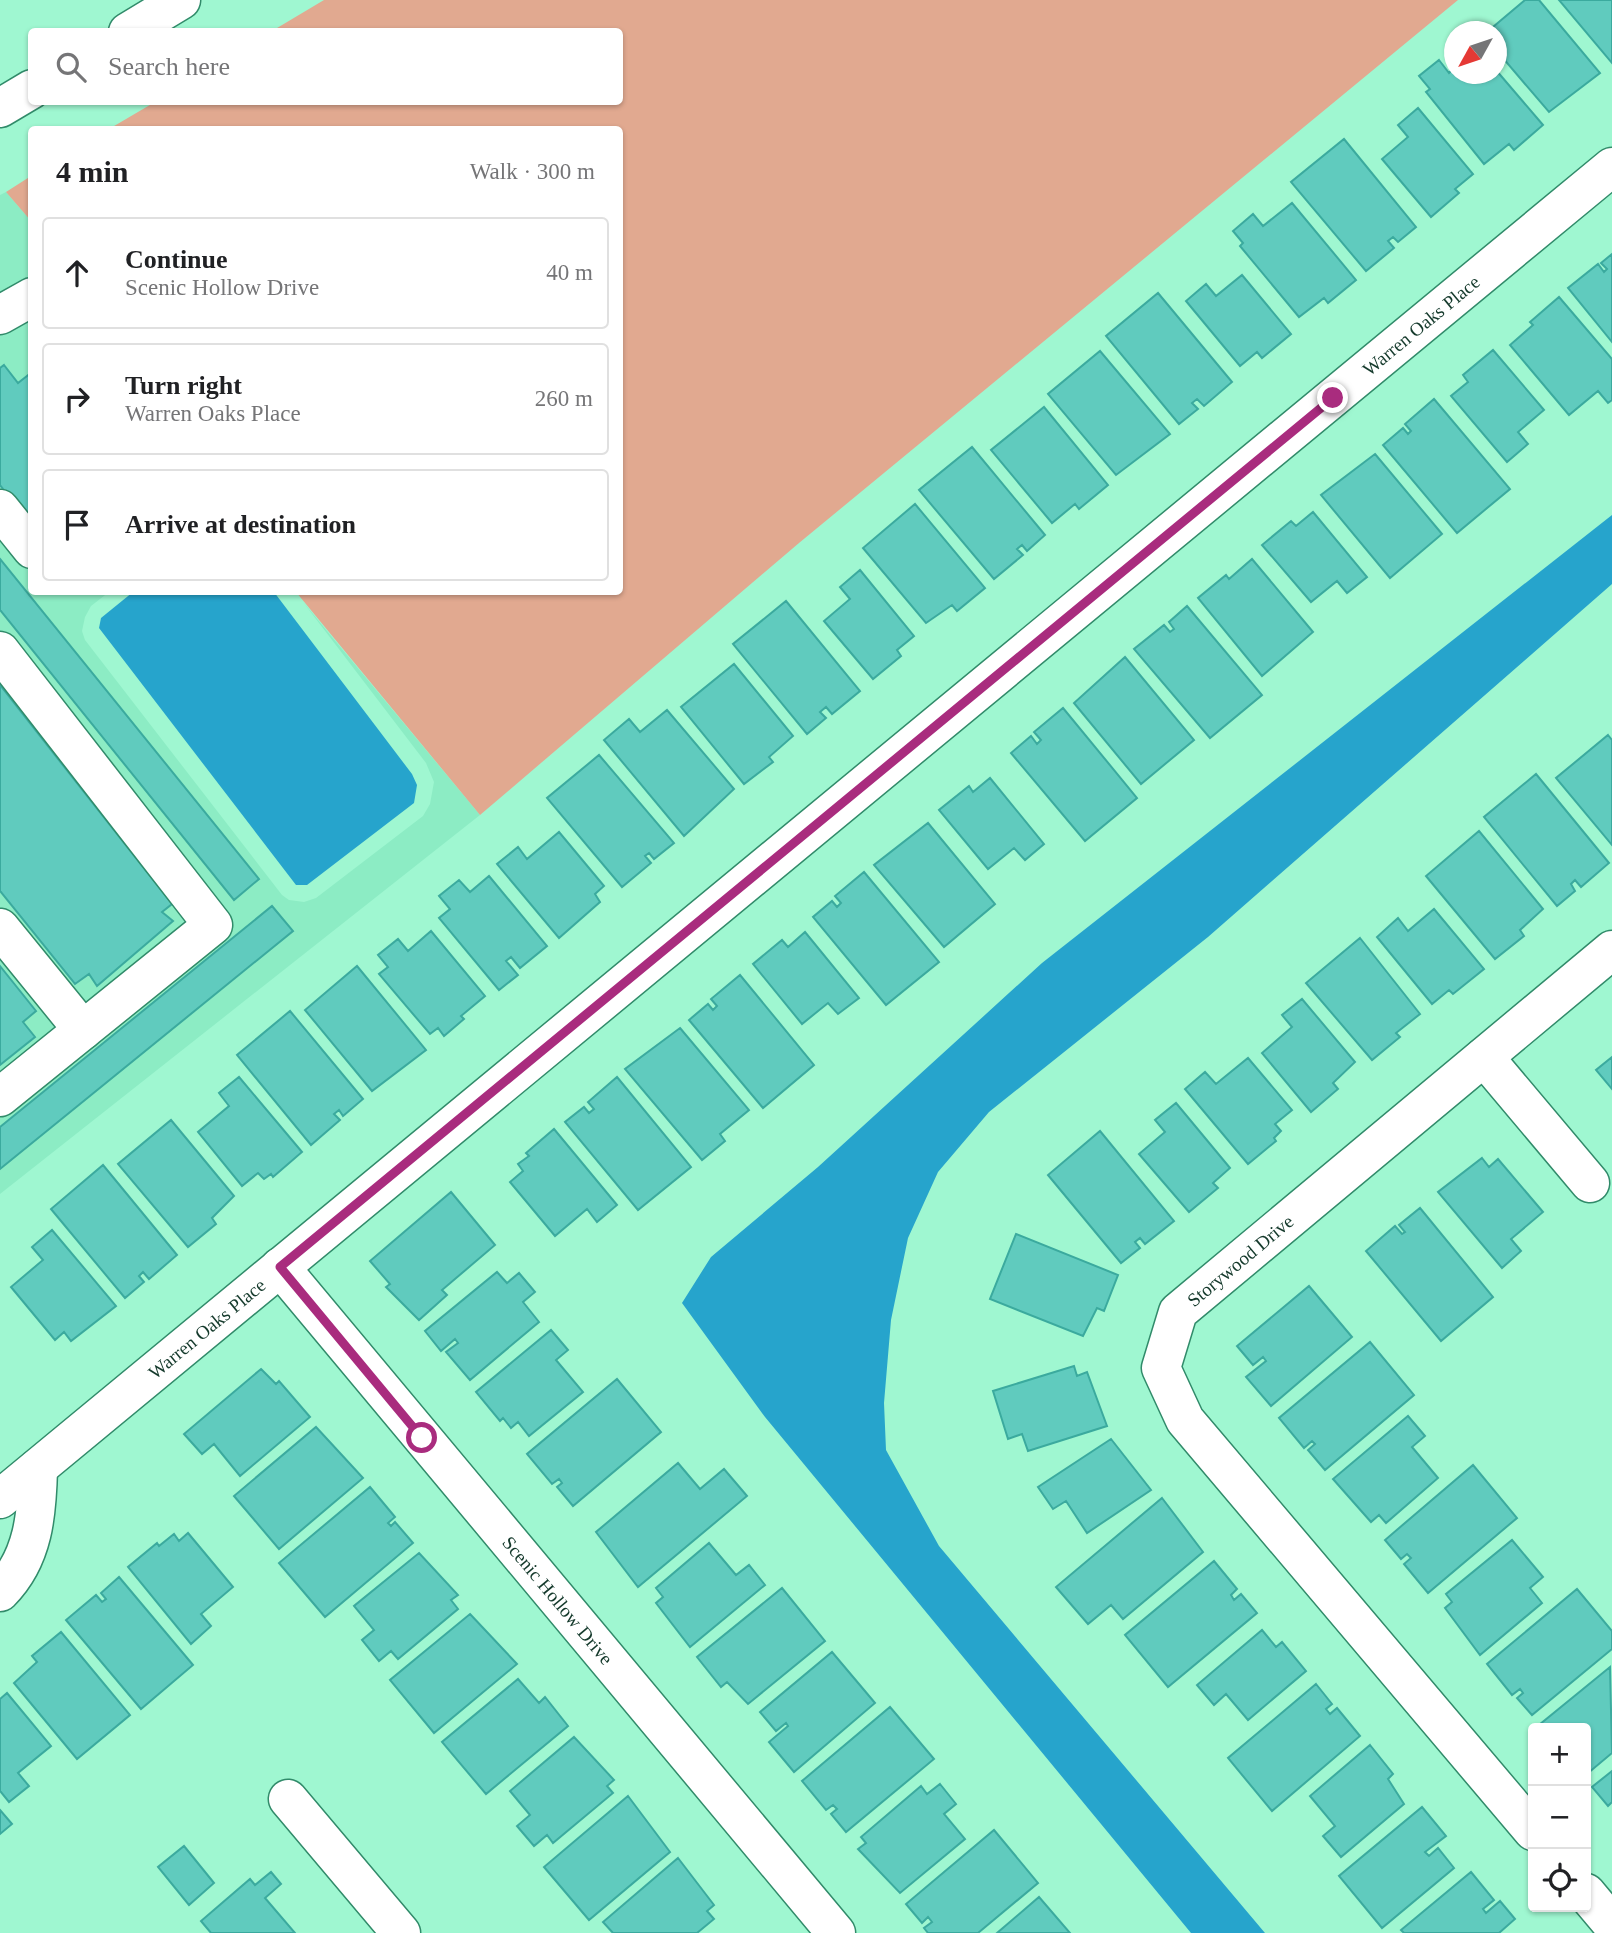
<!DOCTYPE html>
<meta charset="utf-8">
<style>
body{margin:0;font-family:"Times New Roman",serif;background:#f6f6f6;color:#202124}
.controls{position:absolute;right:21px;bottom:21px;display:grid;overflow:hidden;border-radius:7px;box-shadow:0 2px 5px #0004}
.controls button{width:63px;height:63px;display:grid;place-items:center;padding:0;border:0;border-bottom:2px solid #e0e0e0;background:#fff;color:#202124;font:35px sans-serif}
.compass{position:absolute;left:1444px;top:21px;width:63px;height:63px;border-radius:50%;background:#fff;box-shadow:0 2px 5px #0004;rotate:230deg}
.stop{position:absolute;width:21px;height:21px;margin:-16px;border:5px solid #a92c7e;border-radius:50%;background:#fff}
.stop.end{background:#a92c7e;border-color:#fff;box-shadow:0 2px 7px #0008}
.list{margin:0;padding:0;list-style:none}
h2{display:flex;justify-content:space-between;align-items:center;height:91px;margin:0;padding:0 28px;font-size:30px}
h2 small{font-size:23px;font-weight:400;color:#757577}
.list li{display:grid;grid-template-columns:46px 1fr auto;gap:21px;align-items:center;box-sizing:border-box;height:112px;margin:0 14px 14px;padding:0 14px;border:2px solid #e0e0e0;border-radius:7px}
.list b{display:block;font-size:26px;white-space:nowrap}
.list p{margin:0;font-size:23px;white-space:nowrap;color:#757577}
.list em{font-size:23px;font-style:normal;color:#757577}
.icon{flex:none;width:38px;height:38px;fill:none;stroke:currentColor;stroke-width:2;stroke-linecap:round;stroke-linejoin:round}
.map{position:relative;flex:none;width:1612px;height:1933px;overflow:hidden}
.search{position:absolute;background:#fff;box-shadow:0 2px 5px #0004;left:28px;top:28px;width:595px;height:77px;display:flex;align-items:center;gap:18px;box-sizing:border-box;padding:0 24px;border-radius:7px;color:#757577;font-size:26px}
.panel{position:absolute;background:#fff;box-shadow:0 2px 5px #0004;left:28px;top:126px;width:595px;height:469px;border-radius:7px}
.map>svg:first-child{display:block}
.built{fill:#8cecc4}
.green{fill:#e1a990}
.water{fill:#26a4cc}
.building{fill:#60cbbe;stroke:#3baa9e;stroke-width:2}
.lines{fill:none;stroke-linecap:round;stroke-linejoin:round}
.minor-casing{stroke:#318b6a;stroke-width:41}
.major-casing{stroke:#318b6a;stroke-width:41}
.minor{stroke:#fff;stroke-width:38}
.major{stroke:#fff;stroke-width:38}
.route{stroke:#a92c7e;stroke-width:9}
.labels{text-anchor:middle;stroke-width:5;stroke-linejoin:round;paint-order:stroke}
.street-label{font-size:19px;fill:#153a2c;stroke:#fff}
</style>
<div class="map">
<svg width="1612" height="1933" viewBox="0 0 1612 1933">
<rect width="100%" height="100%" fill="#9ff7d1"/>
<path class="built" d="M6,192L31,221L32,592H109L91,606L85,617L82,631L85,640L282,895L289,900L304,902L316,898L423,816L430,804L434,782L426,763L303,602L480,815L0,1194V195Z"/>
<path class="green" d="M324,0H1458L799,543L480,815L296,592H620V130L109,129L155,102H620V32L272,31Z
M31,176V221L6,192Z"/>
<path class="water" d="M1612,515V584L1208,937L989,1112L938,1172L908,1238L891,1320L884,1403L886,1450L939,1546L1265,1933H1191L765,1417L682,1303L711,1257L818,1167L1042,963Z
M133,592H274L412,774L417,785L414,803L307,885H296L99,628L101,618Z"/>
<path class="building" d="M1525,0H1539L1600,73L1549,112L1496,50V32H1487Z
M1559,0H1612V63Z
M1439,60L1449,73L1454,68V74H1496V70L1543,125L1514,150L1509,144L1484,164L1426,92L1430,89L1419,76Z
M1418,108L1473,174L1455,189L1459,193L1431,217L1382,159L1408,137L1398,125Z
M1344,139L1416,227L1398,242L1393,237L1388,241L1394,248L1366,271L1291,182Z
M1292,203L1356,280L1328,303L1324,298L1299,317L1240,246L1243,243L1233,231L1253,214L1263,226Z
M1612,254V342L1568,288L1598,264L1604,272L1607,269L1601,263Z
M1242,275L1291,334L1262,358L1257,352L1240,366L1186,301L1206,284L1216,296Z
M1158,293L1232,382L1204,406L1197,399L1192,403L1198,409L1179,424L1106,336Z
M1559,297L1612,359V400L1608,403L1598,391L1569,415L1510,345L1533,325L1530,322Z
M1493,350L1544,410L1518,432L1528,444L1507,462L1451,396L1468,382L1463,375Z
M1100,351L1170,434L1116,475L1048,394Z
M4,365L18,383L32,372V510L24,516L0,485V368Z
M1434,399L1510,489L1457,533L1383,445L1403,428L1408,434L1411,431L1405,424Z
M1044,407L1108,485L1079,509L1075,504L1052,523L991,450Z
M972,447L1045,535L1027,551L1022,545L1017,549L1023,555L994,579L919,490Z
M1375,454L1442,534L1390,578L1321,495Z
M915,504L985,588L957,611L952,605L926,623L863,548Z
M1313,512L1367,577L1347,593L1337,581L1311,602L1262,545L1291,521L1296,526Z
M0,559L259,879L234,900L0,610Z
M1252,559L1313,632L1262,676L1198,598L1226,575L1229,579Z
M860,570L914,636L897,650L901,656L873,679L824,621L850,599L840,587Z
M786,601L860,691L832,714L826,707L820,712L826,718L807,734L733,644Z
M1187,606L1262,695L1210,738L1134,649L1164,625L1170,632L1174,629L1169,622Z
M1125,657L1194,740L1141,784L1074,703Z
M734,664L793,736L769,757L773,762L744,784L681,707Z
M0,685L172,904L162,912L173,921L97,986L89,974L75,984L0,891Z
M1063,708L1137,798L1085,841L1011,753L1031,736L1037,744L1041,740L1034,732Z
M667,710L734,789L684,836L604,740L629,719L640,732Z
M1608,735L1612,740V845L1556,778Z
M599,755L674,843L654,859L649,853L645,856L651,863L622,887L547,798Z
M1536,774L1609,863L1581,887L1575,880L1571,884L1575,891L1557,906L1484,817Z
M990,778L1044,844L1025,860L1014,848L988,869L939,810L969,786L973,792Z
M928,823L995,904L944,947L874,865Z
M1479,831L1543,909L1520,930L1524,936L1495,959L1426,876Z
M559,832L604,886L595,894L600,902L559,938L497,864L518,847L527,859Z
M864,872L939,962L886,1005L813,917L832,901L837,907L841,903L835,896Z
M489,876L547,946L520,968L511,957L506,961L518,975L499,990L439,918L450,909L439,896L459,880L470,892Z
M272,906L293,931L0,1169V1127Z
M1434,909L1484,969L1453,994L1449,990L1432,1004L1377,937L1398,918L1408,931Z
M431,931L485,996L461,1016L464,1019L444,1036L438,1028L430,1034L379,974L388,967L378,955L398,939L408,951Z
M805,932L859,998L838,1014L828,1003L802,1024L753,964L782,940L788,947Z
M1360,938L1420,1014L1396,1033L1400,1037L1372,1060L1306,983Z
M0,966L36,1011L23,1022L35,1037L0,1065Z
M357,966L426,1050L372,1091L305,1010Z
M740,975L814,1065L763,1108L689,1020L708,1004L713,1010L717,1006L711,999Z
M1302,999L1355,1062L1333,1083L1338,1089L1311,1112L1262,1053L1292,1027L1282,1015Z
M290,1011L363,1099L343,1116L339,1110L334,1114L340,1120L311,1145L237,1055Z
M680,1028L749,1110L720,1134L725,1141L702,1160L625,1069Z
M1612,1057V1089L1596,1070Z
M1248,1058L1292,1110L1275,1124L1281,1131L1274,1138L1276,1141L1248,1164L1185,1089L1205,1072L1216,1084Z
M239,1077L302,1152L273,1177L271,1174L264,1179L258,1173L242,1186L198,1132L229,1106L219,1093Z
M617,1077L691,1167L638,1210L565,1122L584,1107L589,1113L594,1109L588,1102Z
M1176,1103L1230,1168L1213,1183L1218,1188L1189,1212L1139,1154L1165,1132L1155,1120Z
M171,1120L234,1196L212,1218L216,1224L188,1247L118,1164Z
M554,1129L617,1205L597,1222L587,1209L555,1236L510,1182L523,1171L518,1164L529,1156L526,1153Z
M1100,1131L1174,1221L1145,1244L1140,1238L1135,1242L1140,1248L1121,1263L1048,1175Z
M1482,1158L1489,1167L1498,1159L1543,1212L1511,1239L1521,1251L1502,1268L1438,1192Z
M103,1165L177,1255L149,1279L143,1272L139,1276L144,1282L125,1298L51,1209Z
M451,1192L495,1245L442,1290L447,1295L419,1320L386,1287L390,1284L370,1261Z
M1420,1208L1493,1297L1441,1341L1366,1251L1395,1226L1402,1234L1405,1232L1399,1225Z
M52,1230L116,1306L71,1341L64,1332L55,1340L11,1287L43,1260L32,1247Z
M1016,1234L1118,1275L1104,1311L1097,1308L1083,1336L990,1299Z
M497,1272L507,1283L519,1273L535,1292L523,1302L539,1322L470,1380L446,1352L458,1343L455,1339L441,1351L425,1331Z
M1309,1286L1352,1337L1271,1406L1246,1377L1266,1361L1263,1357L1253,1365L1237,1346Z
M551,1330L568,1350L556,1360L583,1392L529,1436L518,1422L511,1428L503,1418L500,1421L476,1392Z
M1370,1342L1414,1395L1325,1470L1308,1450L1315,1444L1312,1441L1304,1448L1279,1418Z
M1074,1366L1077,1376L1087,1372L1107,1426L1028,1451L1022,1434L1008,1439L993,1391Z
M261,1369L276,1384L279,1381L310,1417L240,1476L214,1444L202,1454L184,1434Z
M617,1379L661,1432L573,1506L557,1487L562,1483L559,1479L552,1484L527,1454Z
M1408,1416L1425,1436L1412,1447L1438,1478L1386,1523L1379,1515L1371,1522L1333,1479Z
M316,1427L363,1478L279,1549L234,1496Z
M1111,1439L1151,1490L1087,1533L1066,1501L1053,1509L1038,1487Z
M678,1463L700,1489L724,1469L747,1496L638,1587L596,1532Z
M1473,1465L1517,1518L1428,1593L1404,1564L1411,1558L1407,1554L1401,1559L1385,1540Z
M370,1487L395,1517L388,1523L391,1526L395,1522L413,1543L325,1617L279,1563Z
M1162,1498L1203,1552L1123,1619L1111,1605L1088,1624L1056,1587Z
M188,1533L233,1587L201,1614L211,1626L191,1644L128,1567L157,1543L159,1546L174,1534L179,1541Z
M1512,1540L1543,1577L1530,1588L1542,1603L1480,1655L1445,1608L1452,1602L1446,1594Z
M709,1543L736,1575L749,1565L765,1585L690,1647L656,1603L663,1597L656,1588Z
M419,1553L458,1595L451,1600L458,1609L398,1659L391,1651L379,1661L362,1640L374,1630L354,1606Z
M1214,1561L1237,1589L1231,1595L1234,1600L1241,1594L1257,1613L1168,1687L1125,1635Z
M119,1577L193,1665L141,1709L66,1620L96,1595L102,1602L106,1599L101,1593Z
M782,1588L825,1641L748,1704L727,1682L721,1687L697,1657Z
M1577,1589L1612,1631V1649L1532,1715L1517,1698L1523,1693L1520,1689L1512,1695L1487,1664Z
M470,1614L517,1664L434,1733L390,1680Z
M1262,1630L1276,1647L1282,1642L1306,1671L1248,1720L1226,1694L1214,1705L1197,1685Z
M61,1632L130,1715L77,1759L14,1683L37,1662L32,1656Z
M832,1652L875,1703L794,1772L769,1742L788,1726L786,1723L776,1731L760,1712Z
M1610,1667L1612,1753L1587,1774L1586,1728H1541L1539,1725Z
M518,1679L539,1703L545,1697L568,1726L486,1794L442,1742Z
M1316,1684L1332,1704L1326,1709L1330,1714L1337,1708L1360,1736L1272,1811L1228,1758Z
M7,1693L51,1746L18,1773L29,1786L9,1802L0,1791V1699Z
M890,1707L934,1759L846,1832L831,1814L837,1809L833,1805L826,1810L802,1781Z
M574,1737L614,1780L607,1786L613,1793L553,1843L547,1835L534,1846L517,1826L530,1815L510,1791Z
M1370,1745L1393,1774L1388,1779L1404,1804L1341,1857L1323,1836L1335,1826L1310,1796Z
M1612,1771V1802L1608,1806L1592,1787Z
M940,1784L956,1804L944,1814L965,1839L900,1893L858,1849L866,1843L861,1837L921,1786L927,1794Z
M628,1796L670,1852L589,1920L544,1867Z
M1422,1807L1446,1836L1425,1852L1429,1856L1438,1848L1454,1868L1382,1928L1339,1876Z
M0,1810L12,1824L0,1834Z
M994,1830L1038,1883L978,1933H928L924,1928L932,1922L928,1917L922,1923L906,1904Z
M184,1846L214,1883L189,1905L158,1867Z
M678,1858L714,1905L707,1911L714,1919L697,1933H613L603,1922Z
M271,1872L281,1884L265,1898L295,1933H211L201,1921L250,1879L255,1885Z
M1471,1872L1494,1900L1483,1909L1486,1913L1500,1901L1515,1919L1499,1933H1404L1401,1930Z
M1039,1897L1070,1933H997Z"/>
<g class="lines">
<g class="minor-casing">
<g id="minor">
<path d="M0,315L32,297"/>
<path d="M0,509L32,549"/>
<path d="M0,651L213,925L0,1097"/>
<path d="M0,928L83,1030"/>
<path d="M1484,1057L1590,1183"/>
<path id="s1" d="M280,1267L836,1933"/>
<path id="s2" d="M0,1499L1612,167"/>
<path d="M0,1592C34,1558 37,1513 38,1468"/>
<path d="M288,1799L401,1933"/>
<path id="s3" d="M1533,1831L1185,1420L1161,1368L1178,1312L1612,950"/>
<path d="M1586,1893L1612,1924"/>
</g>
</g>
<g class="major-casing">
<path id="major" d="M128,32L181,0
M0,108L32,89"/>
</g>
<use href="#minor" class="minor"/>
<use href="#major" class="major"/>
</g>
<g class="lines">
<path class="route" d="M422,1438L280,1267L1333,398"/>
</g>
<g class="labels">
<g class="street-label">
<text dy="7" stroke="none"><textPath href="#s2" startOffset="1843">Warren Oaks Place</textPath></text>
<text dy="7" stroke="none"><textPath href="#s3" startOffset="735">Storywood Drive</textPath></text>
<text dy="7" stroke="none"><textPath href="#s2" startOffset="268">Warren Oaks Place</textPath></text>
<text dy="7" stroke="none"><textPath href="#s1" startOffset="434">Scenic Hollow Drive</textPath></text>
</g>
</g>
</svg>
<div class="controls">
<button>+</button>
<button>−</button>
<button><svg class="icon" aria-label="locate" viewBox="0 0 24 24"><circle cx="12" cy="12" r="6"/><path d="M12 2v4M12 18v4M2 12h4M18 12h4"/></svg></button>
</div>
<svg class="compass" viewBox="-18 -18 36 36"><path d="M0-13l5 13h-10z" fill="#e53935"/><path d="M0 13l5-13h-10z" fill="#757577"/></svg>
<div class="stop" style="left:422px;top:1438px"></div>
<div class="stop end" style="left:1333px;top:398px"></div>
<div class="search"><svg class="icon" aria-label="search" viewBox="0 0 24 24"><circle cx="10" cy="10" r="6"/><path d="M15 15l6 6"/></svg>Search here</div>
<section class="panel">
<h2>4 min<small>Walk · 300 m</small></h2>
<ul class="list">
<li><svg class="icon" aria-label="ahead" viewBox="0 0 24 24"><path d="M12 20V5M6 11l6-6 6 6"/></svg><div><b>Continue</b><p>Scenic Hollow Drive</p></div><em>40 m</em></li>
<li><svg class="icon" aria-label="right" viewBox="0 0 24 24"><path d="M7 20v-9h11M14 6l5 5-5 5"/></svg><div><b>Turn right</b><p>Warren Oaks Place</p></div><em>260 m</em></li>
<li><svg class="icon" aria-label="arrive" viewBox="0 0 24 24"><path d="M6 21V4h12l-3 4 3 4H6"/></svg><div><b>Arrive at destination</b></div></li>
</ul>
</section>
</div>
